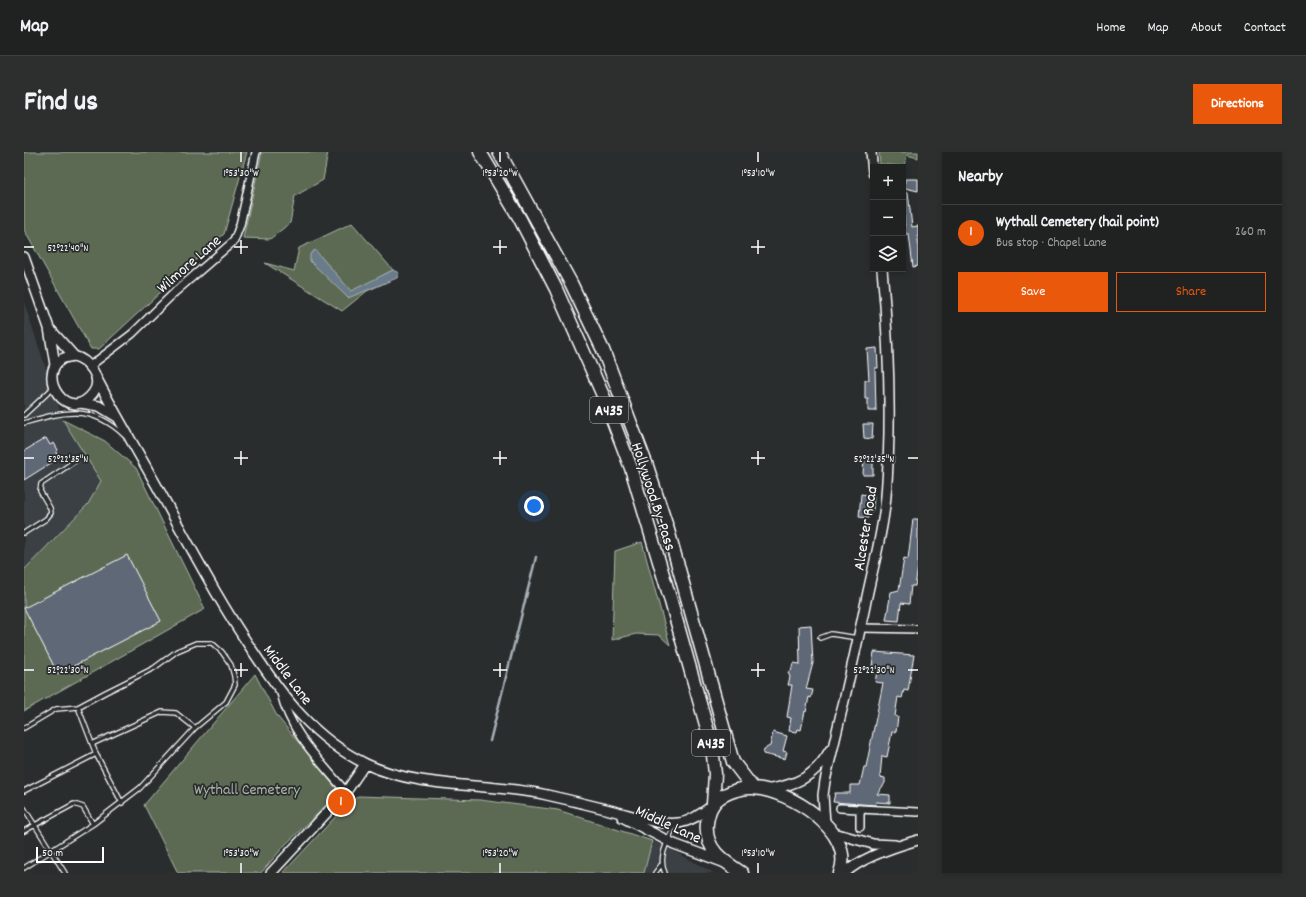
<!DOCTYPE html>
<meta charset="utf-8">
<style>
body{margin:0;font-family:Dekko,sans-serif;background:#2d2f2f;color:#f1f3f6}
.controls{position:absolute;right:12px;top:12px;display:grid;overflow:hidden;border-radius:0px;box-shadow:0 2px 6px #0003}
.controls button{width:36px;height:36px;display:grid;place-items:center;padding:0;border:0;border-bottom:1px solid #3d3f40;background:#202222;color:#f1f3f6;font:20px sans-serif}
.scale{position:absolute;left:12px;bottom:10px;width:68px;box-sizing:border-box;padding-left:4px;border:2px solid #fff;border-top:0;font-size:11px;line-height:14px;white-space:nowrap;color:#fff;-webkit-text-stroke:3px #2a2d2e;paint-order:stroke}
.you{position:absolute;left:510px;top:354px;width:14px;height:14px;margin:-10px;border:3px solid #fff;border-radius:50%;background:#1a73e8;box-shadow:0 0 0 6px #1a73e833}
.badge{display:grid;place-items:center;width:26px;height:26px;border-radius:50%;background:#ea580c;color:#fff;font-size:13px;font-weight:700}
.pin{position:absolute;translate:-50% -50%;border:2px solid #fff;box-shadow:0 1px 4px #0006}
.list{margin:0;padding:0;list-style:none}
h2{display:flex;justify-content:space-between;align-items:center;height:52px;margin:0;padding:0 16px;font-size:17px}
h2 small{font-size:13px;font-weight:400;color:#a2a4a5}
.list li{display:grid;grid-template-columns:26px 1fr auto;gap:12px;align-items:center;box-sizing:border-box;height:56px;padding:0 16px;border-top:1px solid #3d3f40}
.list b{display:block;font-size:15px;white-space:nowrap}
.list p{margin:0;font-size:13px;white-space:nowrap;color:#a2a4a5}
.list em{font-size:13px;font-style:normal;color:#a2a4a5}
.actions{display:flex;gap:8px;padding:12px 16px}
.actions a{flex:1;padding:9px 0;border:1px solid #ea580c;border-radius:0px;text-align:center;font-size:14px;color:#ea580c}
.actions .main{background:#ea580c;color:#fff}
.icon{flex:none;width:22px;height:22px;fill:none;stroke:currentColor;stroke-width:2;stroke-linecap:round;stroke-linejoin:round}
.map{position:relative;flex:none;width:894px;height:721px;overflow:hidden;border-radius:0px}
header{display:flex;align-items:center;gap:24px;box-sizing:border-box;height:56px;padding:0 20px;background:#202222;border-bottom:1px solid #3d3f40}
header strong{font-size:19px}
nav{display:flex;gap:22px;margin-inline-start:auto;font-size:14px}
.intro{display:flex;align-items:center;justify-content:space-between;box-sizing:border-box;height:96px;padding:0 24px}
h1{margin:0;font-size:28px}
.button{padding:10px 18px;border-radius:0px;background:#ea580c;color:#fff;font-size:14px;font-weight:700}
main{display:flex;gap:24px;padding:0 24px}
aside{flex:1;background:#202222;border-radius:0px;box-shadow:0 2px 6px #0003}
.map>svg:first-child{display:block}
.built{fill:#3a3f44}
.green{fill:#5b6b53;stroke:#adb5a9}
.water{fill:#6b7b89;stroke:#a6b0b8}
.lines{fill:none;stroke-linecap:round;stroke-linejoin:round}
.stream{stroke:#a6b0b8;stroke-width:2.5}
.building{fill:#5f6876;stroke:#fff}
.service-casing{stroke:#fff;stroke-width:6}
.minor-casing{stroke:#fff;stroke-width:10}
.tertiary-casing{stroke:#fff;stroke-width:12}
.trunk-casing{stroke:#fff;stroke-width:15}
.service{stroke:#2a2d2e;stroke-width:3.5}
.minor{stroke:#2a2d2e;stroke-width:7}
.tertiary{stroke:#2a2d2e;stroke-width:9}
.trunk{stroke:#2a2d2e;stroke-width:12}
.ticks{fill:none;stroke:#fff;stroke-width:1.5}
.labels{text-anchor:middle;stroke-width:3.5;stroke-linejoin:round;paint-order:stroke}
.shield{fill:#2a2d2e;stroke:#bfc0c0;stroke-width:1}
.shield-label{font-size:15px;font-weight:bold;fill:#fff}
.street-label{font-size:16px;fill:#fff;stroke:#2a2d2e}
.park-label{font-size:16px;fill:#adb5a9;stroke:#2a2d2e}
.ticks-label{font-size:10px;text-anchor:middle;fill:#fff;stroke:#2a2d2e;stroke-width:3.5;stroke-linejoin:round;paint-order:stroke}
</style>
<header>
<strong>Map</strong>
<nav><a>Home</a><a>Map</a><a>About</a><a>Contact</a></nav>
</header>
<div class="intro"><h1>Find us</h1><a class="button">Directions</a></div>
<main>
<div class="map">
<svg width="894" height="721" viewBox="0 0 894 721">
<rect width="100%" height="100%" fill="#2a2d2e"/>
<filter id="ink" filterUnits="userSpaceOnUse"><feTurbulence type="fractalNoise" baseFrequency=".025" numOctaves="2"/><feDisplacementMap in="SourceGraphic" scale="8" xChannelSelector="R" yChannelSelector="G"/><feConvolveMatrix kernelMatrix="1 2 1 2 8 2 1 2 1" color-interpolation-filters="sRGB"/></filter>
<g filter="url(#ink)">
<path class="built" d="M0,150L39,268L77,329L64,352L0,418Z
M628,689L648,698L690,721H620Z"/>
<path class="green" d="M0,0H223L200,82L75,197H67L0,78Z
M238,0H304L299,28L271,44L266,71L246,87L219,86Z
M855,0H894V6L883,3L880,14L856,12Z
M328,71L369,118L356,125L361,131L343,139L318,159L241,111L270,119L275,96Z
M39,268L81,289L112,316L181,457L0,559V418L64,352L77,329Z
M618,390L646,493L635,483L612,482L588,488L591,399Z
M231,522L253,564L316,641L261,693L237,721H154L120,653Z
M334,644L456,648L534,658L628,689L620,721H259L313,663Z"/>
<path class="water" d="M291,98L327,139L369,118L375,121L373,126L324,146L286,109V102Z"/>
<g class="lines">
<path class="stream" d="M466,589L512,405"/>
</g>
<path class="building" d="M881,27H894V39L881,36Z
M879,40H884L888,75L894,74V114L889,115L885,82H881Z
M853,196L854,216H851L852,259H844V247H841V228H845L843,197Z
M839,272H849L848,287L840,286Z
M22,286L26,293L30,291L34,298L32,300L35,306L0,328V299Z
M840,304H849V323H839Z
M837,342L850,344L849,357L844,366L835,365Z
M889,367H894V415L891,434H887L885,452L877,451L875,469L862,468L867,440L875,438L880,406L884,407Z
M103,403L137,469L34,522L0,456Z
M787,473L789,511L782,537L789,538L787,546L785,545L782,560L781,559L777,578L774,577L773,580L765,579L767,566L763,565L768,533H764L766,525L764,520L767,519L769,511L776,512L775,474Z
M850,500L890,503L884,539L880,538L878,546L874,545L871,564L874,565L872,580H868L863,605L858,604L856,625L861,626V631L853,642L866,643V651L852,650L851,653L809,650L811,641H826V633H836L840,615H842L859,531L851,530L854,515L848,514Z
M749,580L763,584L759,599L763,600L761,607L739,602L740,597L746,594Z"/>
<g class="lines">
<g class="service-casing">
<path id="service" d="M0,263L29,236
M0,271C40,259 68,252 101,284
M0,381L22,367L27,361L26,356L16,339L17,332L51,309
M796,486L807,482L834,486
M54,555L72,602L98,651
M0,576L32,557L54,555L82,540L130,516L153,499L172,491H188L198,500L207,513L210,524L211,533L202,550L171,576L116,636L69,672L0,716
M68,592L138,560L152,561L171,576
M0,639L72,602
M0,656L41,721
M0,679L50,652L59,655L69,672
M631,721L637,713
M641,721C633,704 645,688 651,672"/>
</g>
<g class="minor-casing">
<path id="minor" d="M66,214L108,182L151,140L210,89L216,73L232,0
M837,476L894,477
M257,541C266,581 297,610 322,640
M816,656L894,660
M836,675V657"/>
</g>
<g class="tertiary-casing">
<path id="tertiary" d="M847,0L849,21
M0,105L25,176L31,213
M26,177L50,204
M50,204C64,208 80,226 69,241C44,274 11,223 38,207C41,205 46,205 50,204Z
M72,225C96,271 123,315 147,360C173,407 198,454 228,498C259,545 289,586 342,612C398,638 464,630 523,643C550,649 578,656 605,663C620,667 638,673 654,671C666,670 678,661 688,654
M56,251L75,254L93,265
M742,638C772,633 791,625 806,598
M598,665L650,692L701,711
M801,671L799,643L801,629C815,571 829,513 841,454C848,418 859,382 862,344C868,269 865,192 858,117
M810,681L849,692L871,693
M247,721L322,640L341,612
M821,721C837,706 873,694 894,688"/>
</g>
<g class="trunk-casing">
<path id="trunk" d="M456,0L496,67L532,137L581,248L607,316L646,446L688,594L691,622L689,652
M475,0L547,131L579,198L623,314L644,378L709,610L729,636
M718,721C699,709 680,697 683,671C684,665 685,658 689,653C695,642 717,635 729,636C765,638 832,679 816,721"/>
</g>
<use href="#service" class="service"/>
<use href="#minor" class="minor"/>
<use href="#tertiary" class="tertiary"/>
<use href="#trunk" class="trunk"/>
</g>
</g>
<path class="ticks" d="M217,0V10M476,0V10M734,0V10M217,88V102M476,88V102M734,88V102M0,95H10M210,95H224M469,95H483M727,95H741M217,299V313M476,299V313M734,299V313M0,306H10M210,306H224M469,306H483M727,306H741M884,306H894M217,511V525M476,511V525M734,511V525M0,518H10M210,518H224M469,518H483M727,518H741M884,518H894M217,711V721M476,711V721M734,711V721"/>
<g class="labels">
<g class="shield">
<rect x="566" y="245" width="38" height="26" rx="3"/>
<rect x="668" y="578" width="38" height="26" rx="3"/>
</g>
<g class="shield-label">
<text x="585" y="263">A435</text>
<text x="687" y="596">A435</text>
</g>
<g class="street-label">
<text transform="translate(164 111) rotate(-41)" y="6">Wilmore Lane</text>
<text transform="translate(631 344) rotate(72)" y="6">Hollywood By-Pass</text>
<text transform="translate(840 376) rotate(-81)" y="6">Alcester Road</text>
<text transform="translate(265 522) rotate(53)" y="6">Middle Lane</text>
<text transform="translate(645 671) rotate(25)" y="6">Middle Lane</text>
</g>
<g class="park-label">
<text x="223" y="642">Wythall Cemetery</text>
</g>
</g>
<g class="ticks-label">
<text x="217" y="24">1°53'30"W</text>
<text x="476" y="24">1°53'20"W</text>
<text x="734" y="24">1°53'10"W</text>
<text x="44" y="99">52°22'40"N</text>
<text x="44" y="310">52°22'35"N</text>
<text x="850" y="310">52°22'35"N</text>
<text x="44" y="521">52°22'30"N</text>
<text x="850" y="521">52°22'30"N</text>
<text x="217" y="704">1°53'30"W</text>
<text x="476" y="704">1°53'20"W</text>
<text x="734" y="704">1°53'10"W</text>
</g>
</svg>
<div class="controls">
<button>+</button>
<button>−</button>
<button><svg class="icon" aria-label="layers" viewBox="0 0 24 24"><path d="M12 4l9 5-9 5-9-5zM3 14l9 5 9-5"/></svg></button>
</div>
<div class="scale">50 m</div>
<div class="you"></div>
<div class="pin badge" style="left:317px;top:650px">1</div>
</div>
<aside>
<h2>Nearby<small></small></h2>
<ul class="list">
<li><span class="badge">1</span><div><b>Wythall Cemetery (hail point)</b><p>Bus stop · Chapel Lane</p></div><em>260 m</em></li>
</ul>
<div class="actions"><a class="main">Save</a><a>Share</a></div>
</aside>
</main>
